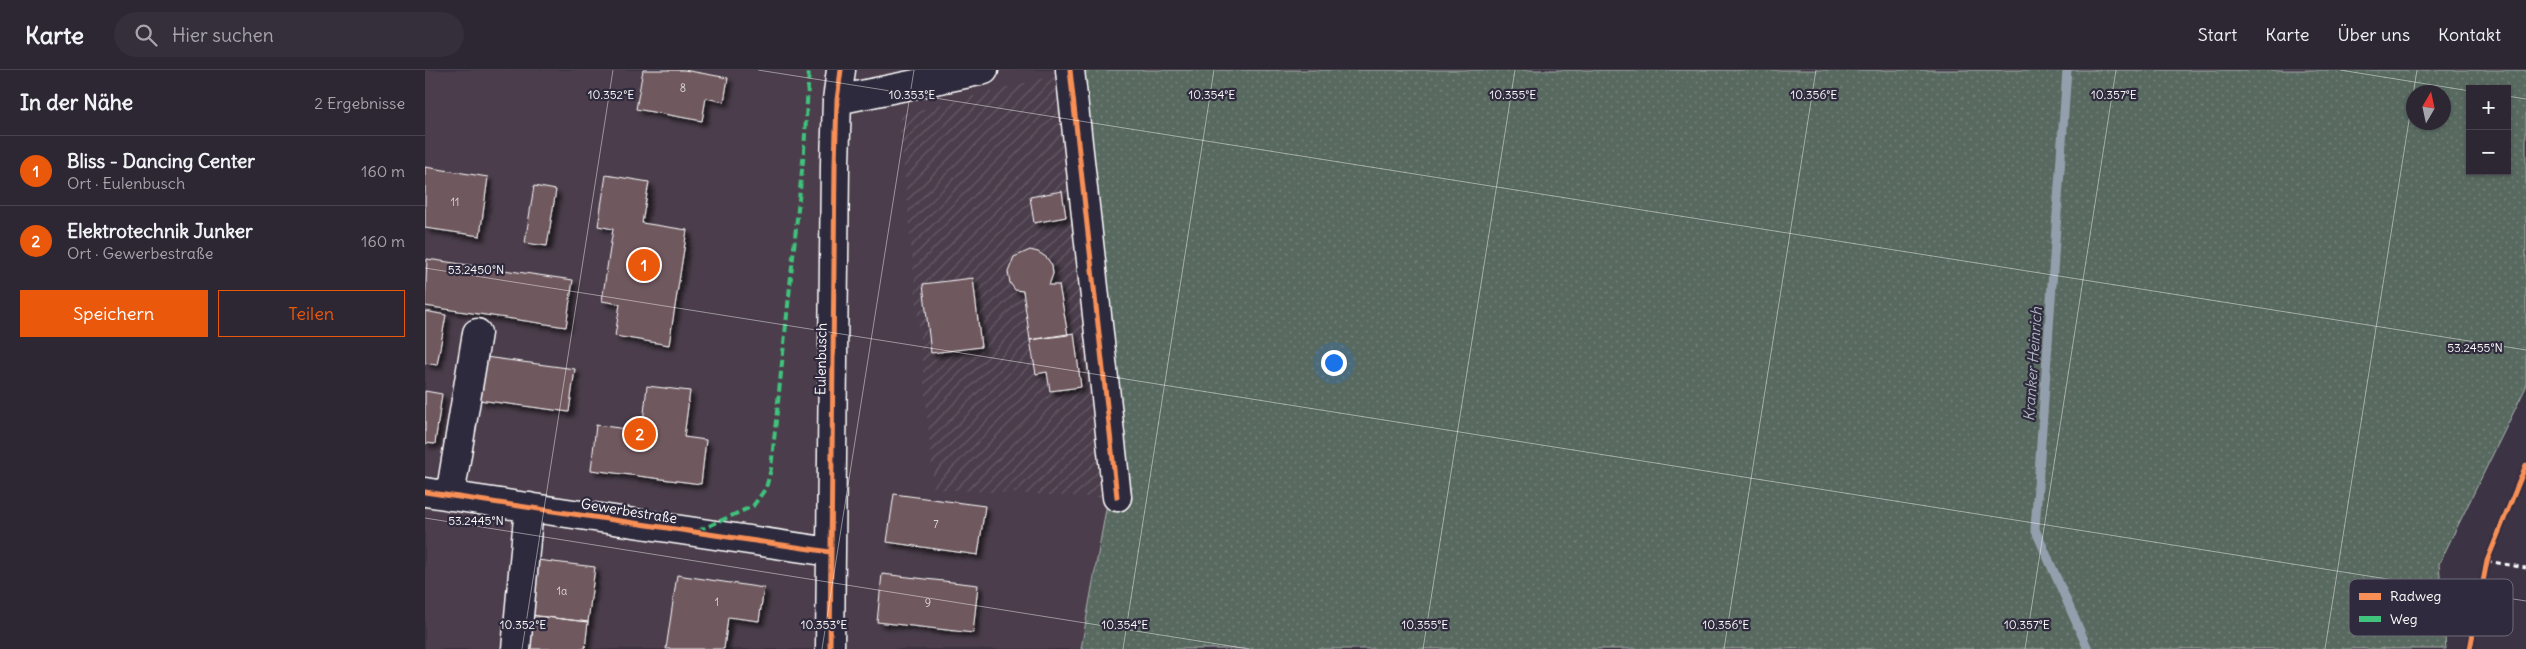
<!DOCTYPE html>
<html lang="de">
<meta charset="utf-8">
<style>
body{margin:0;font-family:Delius,sans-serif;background:#352e3b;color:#f1f3f6}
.controls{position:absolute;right:15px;top:15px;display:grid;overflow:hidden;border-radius:0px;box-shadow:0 1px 4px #0004}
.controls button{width:45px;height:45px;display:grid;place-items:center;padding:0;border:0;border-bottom:1px solid #48434e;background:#2d2633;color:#f1f3f6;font:25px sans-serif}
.compass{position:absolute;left:1981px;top:15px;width:45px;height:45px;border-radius:50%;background:#2d2633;box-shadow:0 1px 4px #0004;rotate:9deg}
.you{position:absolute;left:908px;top:292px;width:18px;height:18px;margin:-12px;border:4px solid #fff;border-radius:50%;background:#1a73e8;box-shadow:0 0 0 8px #1a73e833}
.badge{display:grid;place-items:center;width:32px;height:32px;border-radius:50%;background:#ea580c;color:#fff;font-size:16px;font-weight:700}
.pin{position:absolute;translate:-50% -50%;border:2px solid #fff;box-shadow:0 1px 5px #0006}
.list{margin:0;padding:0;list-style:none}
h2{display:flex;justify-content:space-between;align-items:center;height:65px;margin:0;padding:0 20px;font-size:21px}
h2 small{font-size:16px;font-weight:400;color:#a7a5ac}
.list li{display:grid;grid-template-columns:32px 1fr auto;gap:15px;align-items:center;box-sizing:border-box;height:70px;padding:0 20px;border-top:1px solid #48434e}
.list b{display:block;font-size:19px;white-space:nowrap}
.list p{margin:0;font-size:16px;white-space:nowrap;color:#a7a5ac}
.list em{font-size:16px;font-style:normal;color:#a7a5ac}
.actions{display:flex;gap:10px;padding:15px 20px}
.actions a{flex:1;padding:11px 0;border:1px solid #ea580c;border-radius:0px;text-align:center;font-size:18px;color:#ea580c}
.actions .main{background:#ea580c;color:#fff}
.icon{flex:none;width:28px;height:28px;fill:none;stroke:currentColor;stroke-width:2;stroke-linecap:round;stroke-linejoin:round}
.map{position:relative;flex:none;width:2101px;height:579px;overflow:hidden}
header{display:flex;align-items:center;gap:30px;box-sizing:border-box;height:70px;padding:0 25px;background:#2d2633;border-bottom:1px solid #48434e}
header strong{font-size:24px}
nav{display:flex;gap:28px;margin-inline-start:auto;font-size:18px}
.search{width:350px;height:45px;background:#352e3b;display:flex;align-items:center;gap:12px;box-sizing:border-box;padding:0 18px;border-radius:28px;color:#a7a5ac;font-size:19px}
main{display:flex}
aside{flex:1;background:#2d2633}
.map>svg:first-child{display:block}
.built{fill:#4b3e4c}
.industrial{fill:url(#industrial-furrows)}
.grass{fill:url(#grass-dots);stroke:#acb4b0;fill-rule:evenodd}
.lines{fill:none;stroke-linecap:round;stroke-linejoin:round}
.stream{stroke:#949fad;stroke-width:9}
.building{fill:#6f595e;stroke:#fff;filter:url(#shadow)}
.minor-casing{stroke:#fff;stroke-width:31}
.path{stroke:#fff;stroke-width:3;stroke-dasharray:5 4;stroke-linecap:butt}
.minor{stroke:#2f2a3d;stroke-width:28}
.quiet{stroke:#40c37c;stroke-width:4;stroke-dasharray:8 4;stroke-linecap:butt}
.cycleway-casing{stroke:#2f2a3d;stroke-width:8}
.cycleway{stroke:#f78f57;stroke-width:5}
.ticks{fill:none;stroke:#fff;stroke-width:1;stroke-opacity:0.45}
.labels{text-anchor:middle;stroke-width:4.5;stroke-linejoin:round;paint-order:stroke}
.number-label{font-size:11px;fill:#dbd6d7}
.street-label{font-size:14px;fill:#fff;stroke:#2f2a3d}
.water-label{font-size:15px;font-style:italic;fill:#aeb7c1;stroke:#2f2a3d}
.key{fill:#2f2a3d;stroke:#6d6a77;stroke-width:1}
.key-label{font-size:14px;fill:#fff}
.ticks-label{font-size:12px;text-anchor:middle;fill:#fff;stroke:#2f2a3d;stroke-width:4.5;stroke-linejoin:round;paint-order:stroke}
</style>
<header>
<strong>Karte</strong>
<div class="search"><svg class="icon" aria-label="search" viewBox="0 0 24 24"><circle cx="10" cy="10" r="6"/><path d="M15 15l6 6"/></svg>Hier suchen</div>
<nav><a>Start</a><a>Karte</a><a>Über uns</a><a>Kontakt</a></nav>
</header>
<main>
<aside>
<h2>In der Nähe<small>2 Ergebnisse</small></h2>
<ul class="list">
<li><span class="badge">1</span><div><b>Bliss - Dancing Center</b><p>Ort · Eulenbusch</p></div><em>160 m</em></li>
<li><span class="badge">2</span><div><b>Elektrotechnik Junker</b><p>Ort · Gewerbestraße</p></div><em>160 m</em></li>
</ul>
<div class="actions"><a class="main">Speichern</a><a>Teilen</a></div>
</aside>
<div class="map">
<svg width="2101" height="579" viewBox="0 0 2101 579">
<defs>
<pattern id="industrial-furrows" width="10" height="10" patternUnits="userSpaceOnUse" patternTransform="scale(1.25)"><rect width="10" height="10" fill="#4b3e4c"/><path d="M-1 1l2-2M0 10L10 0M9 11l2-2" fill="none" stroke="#665b67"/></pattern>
<pattern id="grass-dots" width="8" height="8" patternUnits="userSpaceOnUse" patternTransform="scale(1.25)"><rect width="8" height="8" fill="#596961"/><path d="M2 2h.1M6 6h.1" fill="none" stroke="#728079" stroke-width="1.8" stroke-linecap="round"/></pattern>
<filter id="shadow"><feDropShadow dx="4.5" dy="4.5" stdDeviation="2.5" flood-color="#0009"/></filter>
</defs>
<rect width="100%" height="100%" fill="#3c3344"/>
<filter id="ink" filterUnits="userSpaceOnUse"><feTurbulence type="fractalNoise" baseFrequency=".02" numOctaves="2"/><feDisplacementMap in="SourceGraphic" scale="10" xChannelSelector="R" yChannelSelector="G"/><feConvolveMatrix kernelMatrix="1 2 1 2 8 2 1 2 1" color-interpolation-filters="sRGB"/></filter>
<g filter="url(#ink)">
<path class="built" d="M0,0H635L683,428L656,579H0Z"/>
<path class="industrial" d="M635,4L683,428L509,419L474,45Z"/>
<path class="grass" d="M635,0H2101V317L2014,494L2021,579H656L683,428ZM2045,19H2082V101H2045ZM1988,22H2018V52H1988Z"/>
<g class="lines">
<path class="stream" d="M1642,0L1610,459L1663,579"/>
</g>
<path class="building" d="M218,0H259L303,8L299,32L281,28L277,51L211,39Z
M0,97L63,107L55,166L0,158Z
M181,105L224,112L217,153L262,160L244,275L190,266L195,234L177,231L188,159L173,156Z
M109,116L131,120L122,176L100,173Z
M637,121L641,147L609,153L605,127Z
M605,180L613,182L621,187L627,195L628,204L624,215H634L643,265L605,270L598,221L590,220L585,213L583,202L589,187Z
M2,189L148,210L141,257L0,236Z
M548,208L556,277L506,283L498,214Z
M0,241L21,245L12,295L0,293Z
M649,263L656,317L625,321L622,302L611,304L605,270Z
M60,287L150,299L144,342L54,330Z
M222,316L265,321L259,367L281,370L276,414L166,400L171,355L217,361Z
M0,321L17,324L10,374L0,373Z
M469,424L560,436L553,485L462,472Z
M112,490L170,497L163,552L104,545Z
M457,504L553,515L548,563L452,552Z
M252,505L339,518L334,551L303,547L299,579H241Z
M104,545L163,552L160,579H100Z"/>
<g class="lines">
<g class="minor-casing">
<path id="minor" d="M645,0L692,427
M412,30L559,0
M0,422L405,482
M25,426L52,263
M91,579L104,437
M405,579L410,94L412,30L416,0"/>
</g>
<path class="path" d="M2062,491L2101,498"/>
<use href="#minor" class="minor"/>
<path class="quiet" d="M273,461L328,436L341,418L346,399L379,81L384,0"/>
<g class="cycleway-casing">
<path id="cycleway" d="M645,0L692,427
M0,422L405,482
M405,579L410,94L412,30L416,0
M2045,579L2062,491L2101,395"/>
</g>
<use href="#cycleway" class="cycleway"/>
</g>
</g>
<path class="ticks" d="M333,0L2101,280M1915,0L2045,21M2082,26L2101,29M0,198L2101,531M0,448L824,579M97,579L188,0M397,579L489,0M698,579L789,0M998,579L1090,0M1299,579L1391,0M1600,579L1691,0M1900,579L1992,0"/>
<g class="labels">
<g class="number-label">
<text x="258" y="22">8</text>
<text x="30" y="136">11</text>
<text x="511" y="458">7</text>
<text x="137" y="525">1a</text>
<text x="292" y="536">1</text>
<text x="503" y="537">9</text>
</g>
<g class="street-label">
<text transform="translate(396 289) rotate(-89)" y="5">Eulenbusch</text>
<text transform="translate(204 441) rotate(9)" y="5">Gewerbestraße</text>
</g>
<g class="water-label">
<text transform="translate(1608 294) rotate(-86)" y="5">Kranker Heinrich</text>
</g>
</g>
<rect x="1924" y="509" width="164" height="57" rx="8" class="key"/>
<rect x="1934" y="523" width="22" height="7" fill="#f78f57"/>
<rect x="1934" y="546" width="22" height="6" fill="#40c37c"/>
<g class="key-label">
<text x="1965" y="531">Radweg</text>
<text x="1965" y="554">Weg</text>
</g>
<g class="ticks-label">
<text x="186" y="29">10.352°E</text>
<text x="487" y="29">10.353°E</text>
<text x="787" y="29">10.354°E</text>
<text x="1088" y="29">10.355°E</text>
<text x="1389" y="29">10.356°E</text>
<text x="1689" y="29">10.357°E</text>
<text x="51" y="204">53.2450°N</text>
<text x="2050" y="282">53.2455°N</text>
<text x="51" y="455">53.2445°N</text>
<text x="98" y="559">10.352°E</text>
<text x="399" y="559">10.353°E</text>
<text x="700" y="559">10.354°E</text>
<text x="1000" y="559">10.355°E</text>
<text x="1301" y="559">10.356°E</text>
<text x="1602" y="559">10.357°E</text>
</g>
</svg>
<div class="controls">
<button>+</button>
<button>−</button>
</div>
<svg class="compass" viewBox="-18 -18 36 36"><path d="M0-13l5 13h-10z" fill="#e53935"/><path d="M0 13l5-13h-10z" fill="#a7a5ac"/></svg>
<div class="you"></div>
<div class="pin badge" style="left:219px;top:195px">1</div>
<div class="pin badge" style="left:215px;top:364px">2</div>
</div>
</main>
